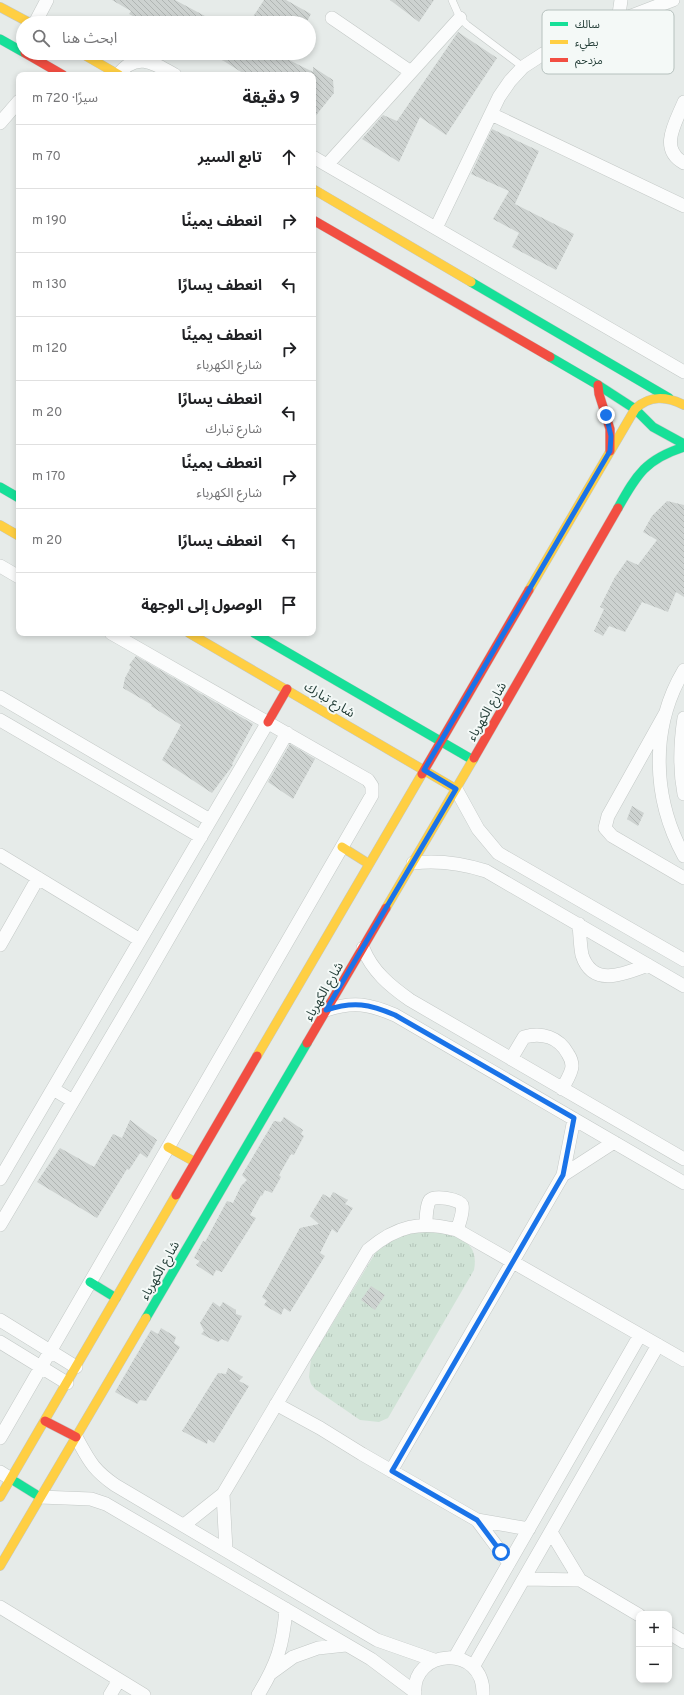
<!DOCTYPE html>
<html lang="ar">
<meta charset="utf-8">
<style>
body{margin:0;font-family:Overpass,"Noto Sans Arabic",sans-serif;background:#f2f2f2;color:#202124;direction:rtl}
.controls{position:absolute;right:12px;bottom:12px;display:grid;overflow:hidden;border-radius:8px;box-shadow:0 2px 6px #0003}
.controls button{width:36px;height:36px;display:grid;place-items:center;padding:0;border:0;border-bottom:1px solid #e0e0e0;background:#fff;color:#202124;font:20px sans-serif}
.stop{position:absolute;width:12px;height:12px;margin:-9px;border:3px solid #1a73e8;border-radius:50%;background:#fff}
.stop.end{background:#1a73e8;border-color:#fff;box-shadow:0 1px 4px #0008}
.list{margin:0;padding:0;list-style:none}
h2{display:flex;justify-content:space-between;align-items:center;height:52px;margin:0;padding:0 16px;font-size:17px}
h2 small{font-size:13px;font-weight:400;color:#757577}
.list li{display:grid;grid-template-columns:26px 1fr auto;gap:12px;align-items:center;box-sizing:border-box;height:64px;padding:0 16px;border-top:1px solid #e0e0e0}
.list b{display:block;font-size:15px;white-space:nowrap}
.list p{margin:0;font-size:13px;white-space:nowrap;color:#757577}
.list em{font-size:13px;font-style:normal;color:#757577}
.icon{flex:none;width:22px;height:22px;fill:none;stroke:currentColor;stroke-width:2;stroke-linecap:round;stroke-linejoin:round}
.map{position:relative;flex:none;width:684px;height:1695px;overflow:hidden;direction:ltr}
.search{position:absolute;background:#fff;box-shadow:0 2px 6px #0003;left:16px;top:16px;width:300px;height:44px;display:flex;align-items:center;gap:10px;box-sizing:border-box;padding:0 14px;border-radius:22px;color:#757577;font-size:15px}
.panel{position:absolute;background:#fff;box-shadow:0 2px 6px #0003;left:16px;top:72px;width:300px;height:564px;border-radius:8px;direction:rtl}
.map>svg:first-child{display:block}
.park{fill:url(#park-tufts)}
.building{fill:url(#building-back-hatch)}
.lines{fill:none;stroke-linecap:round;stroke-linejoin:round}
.lane-casing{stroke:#c3c8c6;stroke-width:8}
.street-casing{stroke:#c3c8c6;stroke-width:14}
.fast-casing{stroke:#c2c8c6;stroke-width:10}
.slow-casing{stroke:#c2c8c6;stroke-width:10}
.jam-casing{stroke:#c2c8c6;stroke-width:10}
.lane{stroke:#fbfcfc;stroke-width:7}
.street{stroke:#fbfcfc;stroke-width:13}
.fast{stroke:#16e098;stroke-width:9}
.slow{stroke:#ffcf43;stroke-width:9}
.jam{stroke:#f24e42;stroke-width:9}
.route{stroke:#1a73e8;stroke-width:5}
.labels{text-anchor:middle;stroke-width:4;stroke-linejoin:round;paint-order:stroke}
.street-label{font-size:13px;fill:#243e38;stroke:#f4f9f7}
.key{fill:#f4f9f7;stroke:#b6c1be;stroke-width:1}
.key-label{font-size:11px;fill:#243e38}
</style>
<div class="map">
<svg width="684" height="1695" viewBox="0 0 684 1695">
<defs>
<pattern id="park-tufts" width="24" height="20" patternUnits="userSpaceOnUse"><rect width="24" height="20" fill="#d0e3d6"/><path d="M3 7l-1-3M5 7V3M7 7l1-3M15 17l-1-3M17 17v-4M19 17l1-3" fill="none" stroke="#b2c4b8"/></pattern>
<pattern id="building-back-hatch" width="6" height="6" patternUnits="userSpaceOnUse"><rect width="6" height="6" fill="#cdd2d0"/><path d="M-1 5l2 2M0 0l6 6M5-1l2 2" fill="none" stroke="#b0b5b3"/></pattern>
</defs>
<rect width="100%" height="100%" fill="#e6ebe9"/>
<path class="park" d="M429,1231C453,1234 480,1239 474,1270L388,1418L379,1422L360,1420L315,1389L311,1384L309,1377L311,1359L379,1247L399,1233Z"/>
<path class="building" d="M112,0H175L218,23H147L129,14L131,11Z
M264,0H286L311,14L306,23H249Z
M390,0H434L419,22Z
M458,32L497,58L446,135L420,117L399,162L362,139L383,115L397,121Z
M211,53H289L285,58L313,72V67L333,80L334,93L313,119V75H246Z
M492,129L539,151L515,204L574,234L556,270L512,247L519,233L493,219L509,191L471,174Z
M667,501L684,505V597L676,592L668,612L642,602L625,632L609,626L603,636L594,631L604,609L600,607L615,577L627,560L638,565L657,540L643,532L652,516Z
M136,656L253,724L232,764L233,765L212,793L162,760L181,725L151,706L152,705L123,688L125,678L131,667L129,665Z
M290,744L315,759L293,799L268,782Z
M632,806L644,813L638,826L627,819Z
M284,1117L303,1130L301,1134L304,1136L294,1155L291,1154L279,1175L281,1177L272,1193L265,1190L262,1196L261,1195L250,1215L256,1218L222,1272L216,1270L213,1276L196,1265L200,1261L194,1258L203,1241L205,1242L227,1201L233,1203L241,1186L247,1180L242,1175L274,1121L281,1122Z
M130,1120L157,1140L147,1158L140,1153L129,1170L127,1169L97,1218L37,1182L60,1148L94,1167L113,1134L122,1138Z
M333,1192L348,1200L345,1204L353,1208L337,1233L332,1229L320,1253L325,1256L290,1312L284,1308L281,1315L264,1305L267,1301L262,1297L300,1228L319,1224L310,1216L323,1194L330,1198Z
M371,1286L385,1295L375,1310L361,1300Z
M213,1302L220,1307L223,1302L236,1310V1314L242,1316L228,1342L222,1339L218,1342L201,1334L204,1331L200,1323Z
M161,1328L176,1337L174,1343L180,1347L146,1401L140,1400L137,1404L115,1392L151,1330L158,1334Z
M228,1368L243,1377L239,1381L249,1386L214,1443L208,1439L207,1444L182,1431L218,1373L226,1374Z"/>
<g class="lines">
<g class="lane-casing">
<path id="lane" d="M452,0L460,18L467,25L523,67"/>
</g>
<g class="street-casing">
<path id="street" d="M332,18L411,72
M618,21L621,0
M35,23L47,0
M118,75C136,51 154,63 175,75
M684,102C676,122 658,149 684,163
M491,114L684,206
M0,123L19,101
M313,157L684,372
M327,165L460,18
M436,228L499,97L510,81L523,67L543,54L618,21L673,0
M0,566L19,577
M684,670C650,727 652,798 684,856
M0,697L210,820
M665,714L608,816L605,828L612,836L684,878
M684,718C680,744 679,768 684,794
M0,720L201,837
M456,789L478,829L498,853L684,960
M0,855L140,940
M413,863C439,860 461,863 486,871L684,986
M579,924C580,934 580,945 582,955C593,989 626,973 648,965
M0,945L38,878
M363,948C372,971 390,986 410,1000L684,1159
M326,1010C354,1001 369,1004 395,1015L684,1183
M511,1059L524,1037C542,1032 559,1037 568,1054C570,1057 572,1062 572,1066C572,1073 565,1083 562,1089
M53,1089L73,1101
M563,1175L614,1142
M0,1179L268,722
M0,1225L137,993L287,733
M426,1225C426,1218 426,1206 430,1200C435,1195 459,1199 462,1205C464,1212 459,1224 457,1230
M0,1320L76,1367
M0,1342L67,1383
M276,1404L320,1428L362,1454L477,1520L529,1529
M76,1437C89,1460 92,1469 115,1485L377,1640L434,1660
M0,1438L372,795V786L368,780L111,633
M391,1471L563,1175L574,1119
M0,1472L11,1479
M223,1494L226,1550
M40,1497L91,1499L106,1504L371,1659L415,1692
M477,1520L509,1563
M184,1525L223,1494L368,1250C396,1226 421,1220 457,1230L684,1360
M551,1532L580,1580L639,1615
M524,1579L580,1580
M0,1607L144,1695
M669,1633L684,1642
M455,1657L640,1335
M473,1667L658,1345
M271,1673L293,1657L318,1648L346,1645
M110,1695L119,1680
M258,1695C277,1664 283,1646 286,1609
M415,1695C410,1648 485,1643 483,1695"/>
</g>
<g class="fast-casing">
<path id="fast" d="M0,39L23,52
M471,282L669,398
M550,357L598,385L635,409L653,427L684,444
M0,487L19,498
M618,508C637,474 646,459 684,447
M254,633L473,760
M90,1282L116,1298
M146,1318L307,1043
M11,1479L40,1497"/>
</g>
<g class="slow-casing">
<path id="slow" d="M0,7L30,23
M81,53L119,75
M313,189L471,282
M0,525L19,536
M529,590L635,409C650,395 666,396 684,405
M189,633L456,789
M342,847L369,864
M386,908L474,758
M257,1056L422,774
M168,1147L195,1162
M0,1497L176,1195
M0,1566L146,1318"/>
</g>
<g class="jam-casing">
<path id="jam" d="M25,53L63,75
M313,220L550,357
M598,385L599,394L610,429V451
M268,722L287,689
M474,758L618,508
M422,774L529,590
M307,1043L386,908
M176,1195L257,1056
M45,1421L76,1437"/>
</g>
<use href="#lane" class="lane"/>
<use href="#street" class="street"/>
<use href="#fast" class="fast"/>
<use href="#slow" class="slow"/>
<use href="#jam" class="jam"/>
</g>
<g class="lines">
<path class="route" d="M501,1552L477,1520L392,1471L563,1175L574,1118L395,1015C369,1004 354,1001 326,1010L456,789L424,770L610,451L611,436L606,415"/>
</g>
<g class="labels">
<g class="street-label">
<text transform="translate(330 699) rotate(31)" y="5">شارع تبارك</text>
<text transform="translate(486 711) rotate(-60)" y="5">شارع الكهرباء</text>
<text transform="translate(323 991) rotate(-60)" y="5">شارع الكهرباء</text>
<text transform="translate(159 1270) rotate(-60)" y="5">شارع الكهرباء</text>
</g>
</g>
<rect x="542" y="10" width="132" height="64" rx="6" class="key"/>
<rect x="550" y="22" width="18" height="4" fill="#16e098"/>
<rect x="550" y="40" width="18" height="4" fill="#ffcf43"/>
<rect x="550" y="58" width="18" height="4" fill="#f24e42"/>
<g class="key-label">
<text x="575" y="28">سالك</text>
<text x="575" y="46">بطيء</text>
<text x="575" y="64">مزدحم</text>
</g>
</svg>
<div class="controls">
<button>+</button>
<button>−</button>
</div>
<div class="stop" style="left:501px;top:1552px"></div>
<div class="stop end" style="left:606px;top:415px"></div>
<div class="search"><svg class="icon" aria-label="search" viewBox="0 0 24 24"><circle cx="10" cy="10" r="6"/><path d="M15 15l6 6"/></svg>ابحث هنا</div>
<section class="panel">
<h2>9 دقيقة<small>سيرًا · 720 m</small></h2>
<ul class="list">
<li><svg class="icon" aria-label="ahead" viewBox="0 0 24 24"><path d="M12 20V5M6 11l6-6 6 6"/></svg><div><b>تابع السير</b></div><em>70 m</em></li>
<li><svg class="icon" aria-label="right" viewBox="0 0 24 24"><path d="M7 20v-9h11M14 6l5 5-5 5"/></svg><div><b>انعطف يمينًا</b></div><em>190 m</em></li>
<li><svg class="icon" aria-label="left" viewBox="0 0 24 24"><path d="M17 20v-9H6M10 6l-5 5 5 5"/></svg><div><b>انعطف يسارًا</b></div><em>130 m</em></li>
<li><svg class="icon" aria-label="right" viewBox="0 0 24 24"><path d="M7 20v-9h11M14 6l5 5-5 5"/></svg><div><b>انعطف يمينًا</b><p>شارع الكهرباء</p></div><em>120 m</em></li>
<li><svg class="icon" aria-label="left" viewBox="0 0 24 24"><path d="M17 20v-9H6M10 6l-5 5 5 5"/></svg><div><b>انعطف يسارًا</b><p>شارع تبارك</p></div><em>20 m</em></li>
<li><svg class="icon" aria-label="right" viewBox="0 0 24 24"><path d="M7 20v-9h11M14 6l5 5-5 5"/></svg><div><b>انعطف يمينًا</b><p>شارع الكهرباء</p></div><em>170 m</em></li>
<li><svg class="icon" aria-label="left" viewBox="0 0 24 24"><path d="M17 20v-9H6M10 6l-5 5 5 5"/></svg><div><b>انعطف يسارًا</b></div><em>20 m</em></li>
<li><svg class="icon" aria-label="arrive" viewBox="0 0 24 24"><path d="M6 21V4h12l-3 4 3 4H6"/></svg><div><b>الوصول إلى الوجهة</b></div></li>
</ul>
</section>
</div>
